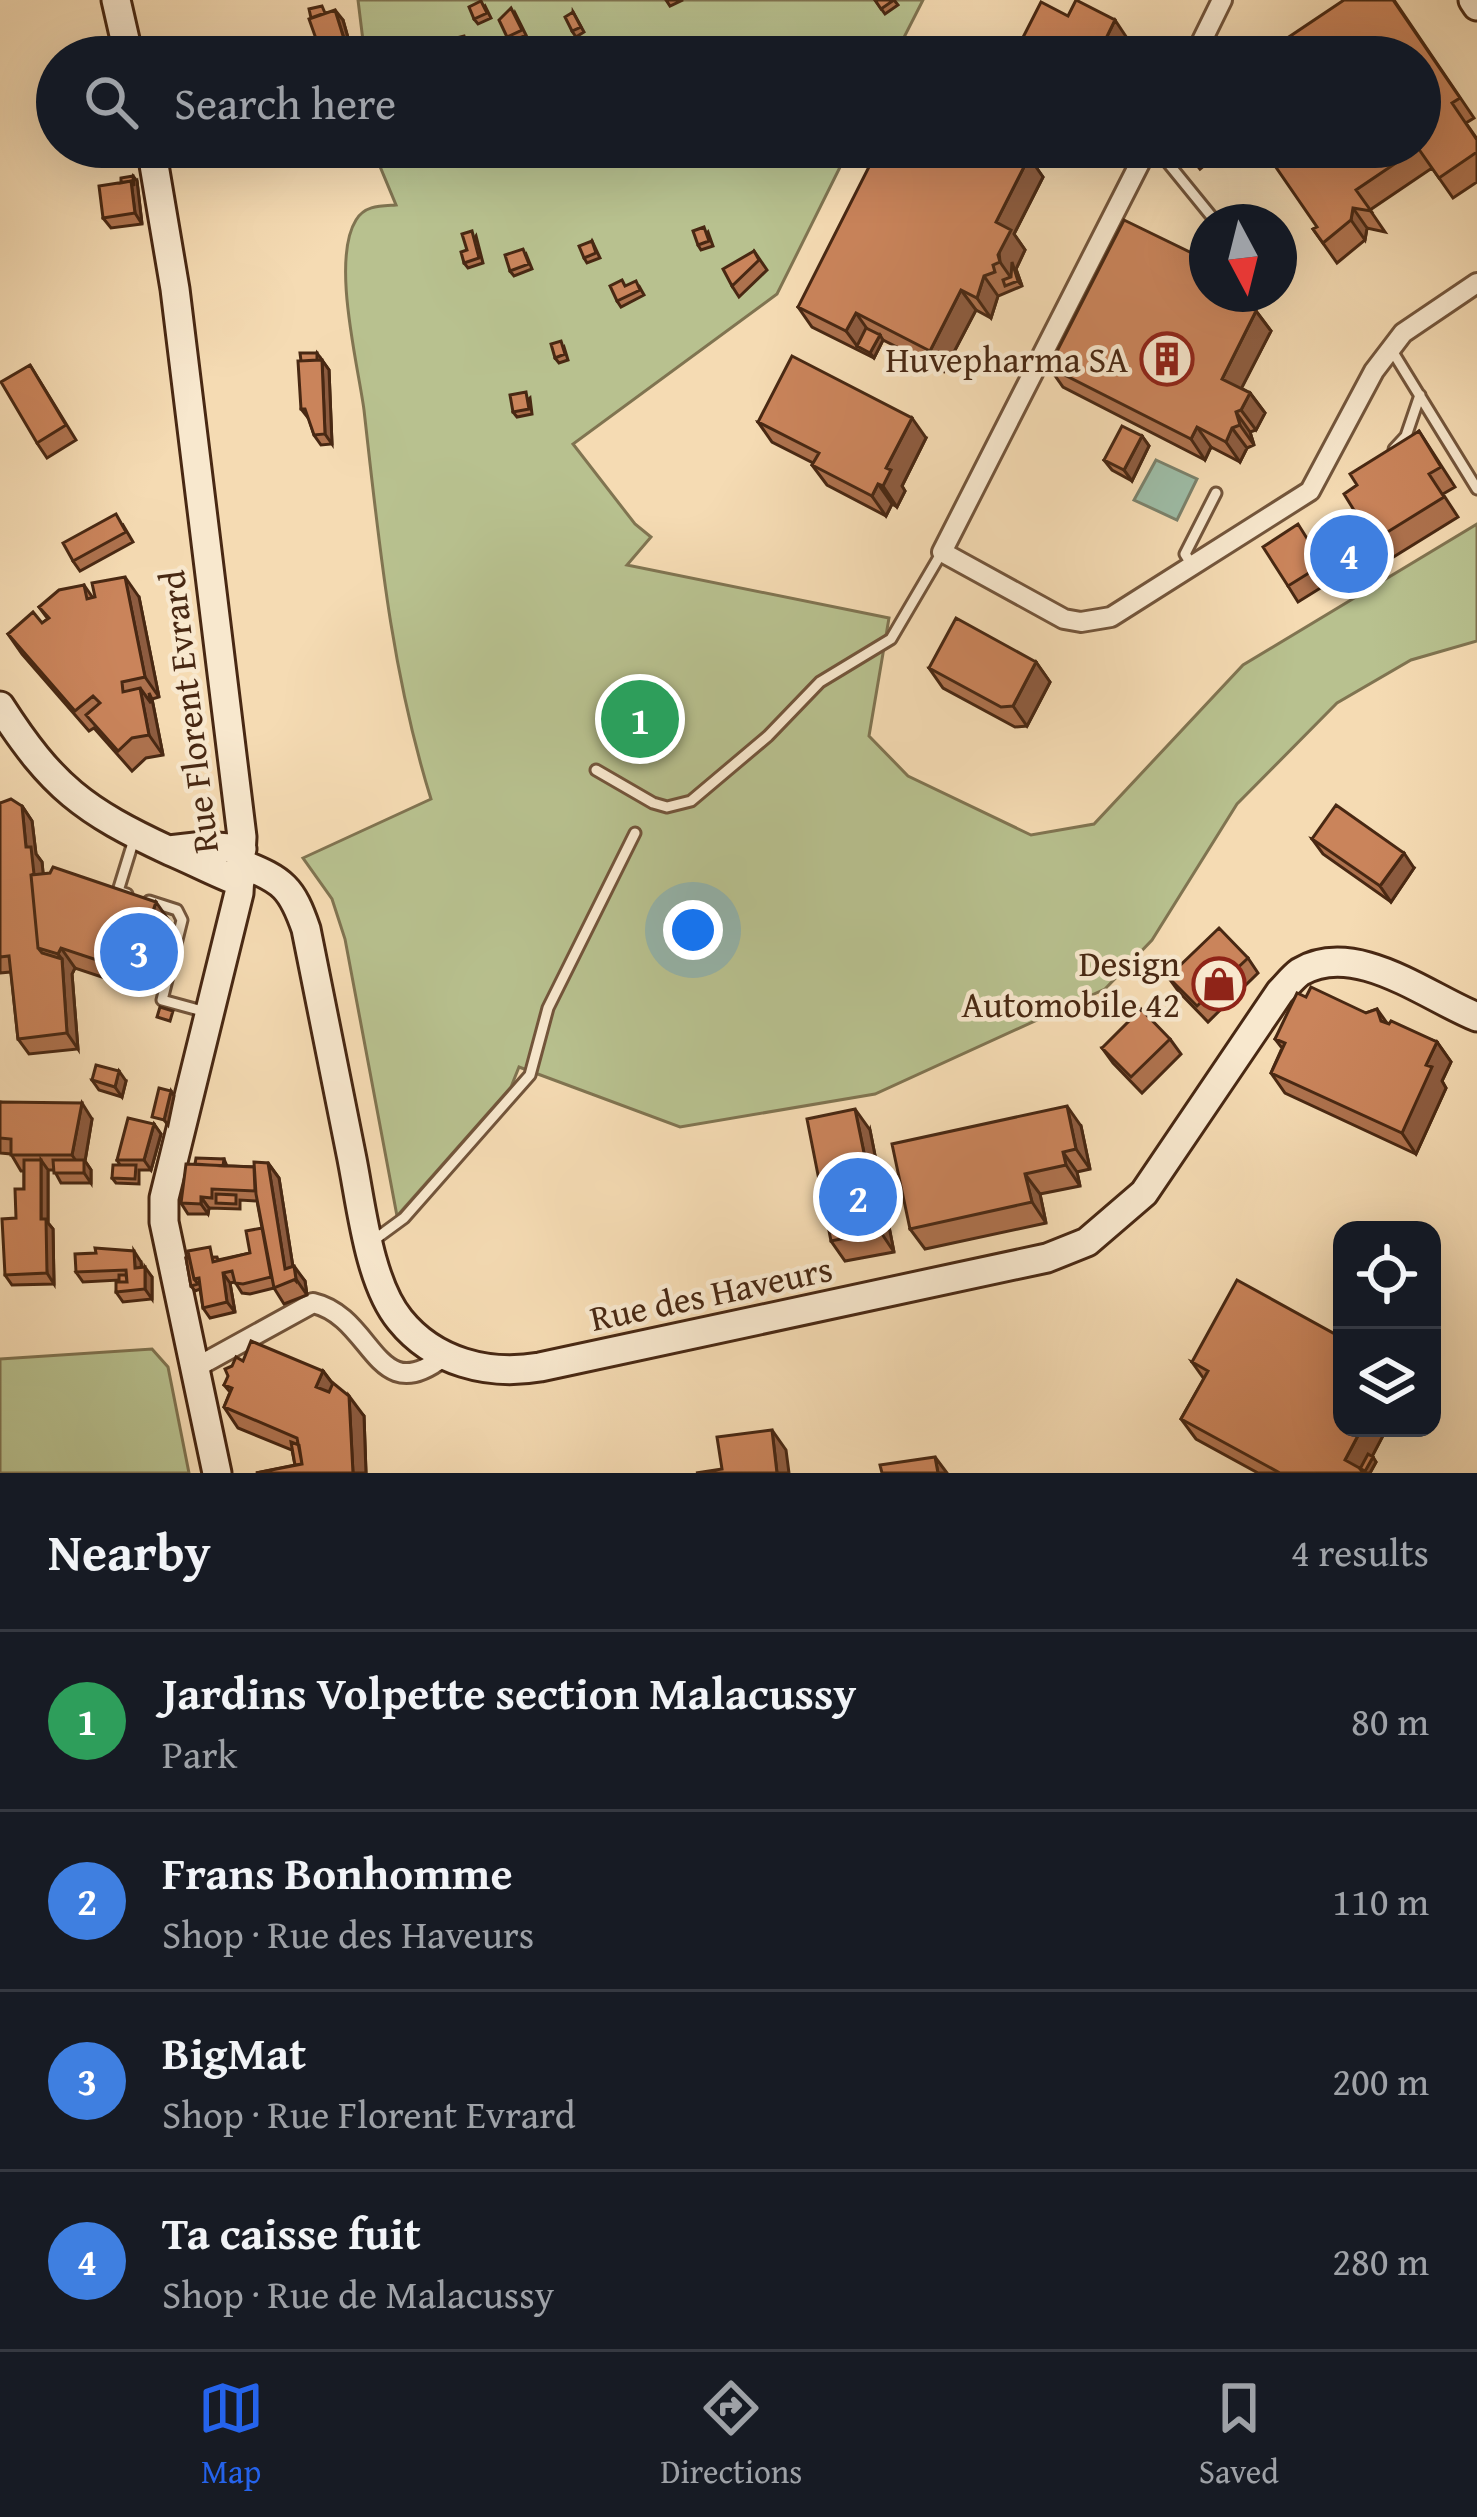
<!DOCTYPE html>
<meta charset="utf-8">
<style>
body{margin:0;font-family:"Gentium Book Plus",serif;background:#242831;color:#f1f3f6}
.controls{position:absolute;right:36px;bottom:36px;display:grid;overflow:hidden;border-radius:24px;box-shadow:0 12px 48px #0002}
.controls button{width:108px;height:108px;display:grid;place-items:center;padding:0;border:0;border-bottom:3px solid #363941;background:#171b24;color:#f1f3f6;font:60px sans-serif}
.compass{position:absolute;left:1189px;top:204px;width:108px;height:108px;border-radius:50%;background:#171b24;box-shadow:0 12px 48px #0002;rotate:173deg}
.you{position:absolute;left:693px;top:930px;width:42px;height:42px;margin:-30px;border:9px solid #fff;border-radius:50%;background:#1a73e8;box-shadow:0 0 0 18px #1a73e833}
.badge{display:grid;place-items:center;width:78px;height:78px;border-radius:50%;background:#2563eb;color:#fff;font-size:39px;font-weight:700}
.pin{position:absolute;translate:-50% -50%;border:6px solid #fff;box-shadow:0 3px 12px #0006}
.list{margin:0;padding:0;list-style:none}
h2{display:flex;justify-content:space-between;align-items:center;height:156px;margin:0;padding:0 48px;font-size:51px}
h2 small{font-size:39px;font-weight:400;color:#9ea1a6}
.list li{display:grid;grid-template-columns:78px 1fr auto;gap:36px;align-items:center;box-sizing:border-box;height:180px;padding:0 48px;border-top:3px solid #363941}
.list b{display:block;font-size:45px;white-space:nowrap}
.list p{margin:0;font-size:39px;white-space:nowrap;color:#9ea1a6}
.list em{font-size:39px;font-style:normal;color:#9ea1a6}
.icon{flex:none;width:66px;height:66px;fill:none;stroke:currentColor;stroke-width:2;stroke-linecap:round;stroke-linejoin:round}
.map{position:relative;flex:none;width:1477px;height:1473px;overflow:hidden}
.search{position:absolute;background:#171b24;box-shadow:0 12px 48px #0002;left:36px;right:36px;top:36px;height:132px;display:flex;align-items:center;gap:30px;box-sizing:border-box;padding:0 42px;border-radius:66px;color:#9ea1a6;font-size:45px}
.sheet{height:876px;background:#171b24}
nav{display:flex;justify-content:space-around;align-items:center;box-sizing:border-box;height:168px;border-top:3px solid #363941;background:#171b24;font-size:33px;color:#9ea1a6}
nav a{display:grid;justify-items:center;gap:6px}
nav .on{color:#2563eb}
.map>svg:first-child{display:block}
.green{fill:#b8c18f;stroke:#807451;stroke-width:3}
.water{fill:#9dbca6;stroke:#7b816b;stroke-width:3}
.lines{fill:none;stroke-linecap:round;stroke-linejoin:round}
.lane-casing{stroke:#73553b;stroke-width:15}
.street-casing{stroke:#73553b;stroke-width:24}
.secondary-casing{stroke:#482813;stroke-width:33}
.lane{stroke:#f8e8ce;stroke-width:9}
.street{stroke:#f8e8ce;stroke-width:18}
.secondary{stroke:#f8e8ce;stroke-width:27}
.wall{fill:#ae724e;stroke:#482813;stroke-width:3}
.shaded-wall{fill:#8d5c40;stroke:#482813;stroke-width:3}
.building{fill:#ca845b;stroke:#482813;stroke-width:3}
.labels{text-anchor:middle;stroke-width:9;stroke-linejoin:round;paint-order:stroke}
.poi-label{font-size:36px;fill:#482813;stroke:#f8e8ce;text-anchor:end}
.street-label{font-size:36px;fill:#482813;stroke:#f8e8ce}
</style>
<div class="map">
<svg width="1477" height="1473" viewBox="0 0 1477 1473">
<rect width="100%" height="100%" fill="#f5dbb3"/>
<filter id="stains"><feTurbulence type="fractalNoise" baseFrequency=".00167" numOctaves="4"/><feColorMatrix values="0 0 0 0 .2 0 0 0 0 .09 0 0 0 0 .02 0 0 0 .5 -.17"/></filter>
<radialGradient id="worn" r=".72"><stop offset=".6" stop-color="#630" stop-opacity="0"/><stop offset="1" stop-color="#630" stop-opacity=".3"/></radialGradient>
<path class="green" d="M358,0H923L894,57H365Z
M376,147H850L777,294L573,444L635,524L651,537L627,565L889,618L869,736L908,776L1031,835L1094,824L1243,665L1477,524V641L1411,660L1337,703L1237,804L1152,940L1105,989L875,1094L680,1127L519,1067L511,1087L397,1216L345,939L332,899L303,858L431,799C391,671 379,542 364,410C358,365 331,260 356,220C365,205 381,206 396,205L379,164Z
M152,1349L168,1367L189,1473H0V1359Z"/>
<path class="water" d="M1156,460L1197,479L1177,520L1134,500Z"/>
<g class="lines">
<g class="lane-casing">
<path id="lane" d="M1155,147L1216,222
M1391,349L1477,489
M1394,449L1406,436L1420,395
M1192,565L1185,554L1216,493
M596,770L653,803L667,807L691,801L768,736L820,682L891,639L942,552
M127,894L118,891L135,836
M149,901L177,910L182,920L162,1000L206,1012
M374,1240L404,1218L530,1075L548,1008L635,833"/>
</g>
<g class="street-casing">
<path id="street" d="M1194,57L1222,0
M1148,147L942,552L1064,619L1081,622L1111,617L1310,491L1374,371L1403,333L1477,283
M195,1368L313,1303C374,1317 375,1410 443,1357"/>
</g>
<g class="secondary-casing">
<path id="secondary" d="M116,0L129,57
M1473,0L1477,6
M151,147L175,289L242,837L239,893L164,1198V1222L217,1473
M0,706C52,787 84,811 170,851C194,861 216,873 240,882
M169,850L204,846L242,849
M242,864C283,880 292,888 306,929C321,1004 336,1079 351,1154C361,1202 368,1281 400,1320C434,1362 488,1376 540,1367L1047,1258L1087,1242L1144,1193L1280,992C1286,986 1293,977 1300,972C1355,939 1427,997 1477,1017"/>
</g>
<use href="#lane" class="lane"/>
<use href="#street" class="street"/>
<use href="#secondary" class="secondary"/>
</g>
<path class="wall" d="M666,0H683L670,6Z
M875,0H894L898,5L885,14Z
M1394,0L1474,118L1466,123L1477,139V182L1453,198L1432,168L1370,210L1385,232L1367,228L1365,240L1337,263L1313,229L1317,227Z
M485,6L491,18L478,24L474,19Z
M573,12L584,32L576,37L572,31Z
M327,13L343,20L352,52L343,55H323L320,50Z
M515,13L526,35L510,42L507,37Z
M118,147H132L133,152L122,153Z
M1029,157L1043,177L1014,234L1025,250L1016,269L1022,286L998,296L991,318L976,310L944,371L883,340L874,358L812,327L798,307Z
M137,181L142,224L111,228L103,218Z
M708,232L713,246L701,250L698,245Z
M476,236L483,263L468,268L464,263L467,250Z
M592,241L600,258L587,263L584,258Z
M754,251L767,270L739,297L732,286Z
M526,254L532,269L514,276L510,271Z
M625,286H639L644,295L621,307L617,301Z
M1257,294L1250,307L1256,311L1271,331L1241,388L1250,393L1265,413L1256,430L1250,432L1254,445L1247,448L1240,462L1211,447L1205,460L1063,387L1049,367Z
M564,347L568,360L559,363L555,358Z
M317,353L329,370L332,444L321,445L314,435L309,419L301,409Z
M30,365L76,440L47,458L37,443Z
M530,398L532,414L517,417L513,412Z
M758,422L926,438L902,486L905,491L897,507L892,504L886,516L827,485L812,465L813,463L772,442Z
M1419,431L1455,487L1443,494L1458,517L1387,561L1380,551L1298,602L1288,586L1355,511L1357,485Z
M1142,436L1149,446L1132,481L1112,470L1104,460Z
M123,525L133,542L80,571L73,561Z
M84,585L93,598L139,597L159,697L152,699L163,755L146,758L132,771L94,728L89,731L22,654L8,634L42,623L48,619L39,607Z
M1036,662L1050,682L1027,726L1015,727L943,688L929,668Z
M0,803L22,806L32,821L36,854L42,862L43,873L170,922L147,992L75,968L72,974L78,1049L29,1054L18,1039L11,972L0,973Z
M1312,839L1414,868L1391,902L1323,854Z
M1248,958L1258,973L1208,1022L1179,992L1168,977Z
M1306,997L1366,1013L1377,1009L1387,1023L1437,1042L1451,1062L1442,1081L1446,1088L1416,1154L1285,1093L1271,1073L1282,1048L1275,1039Z
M1170,1039L1181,1054L1142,1093L1113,1063L1102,1048Z
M92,1080L126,1081L122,1097L99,1090Z
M0,1102L92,1119L85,1161L91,1170V1183H61L54,1170H48V1223L53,1229L54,1284L12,1285L5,1275L24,1189V1171H21L11,1154L0,1153Z
M154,1124L161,1134L151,1170H139V1184L116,1183L112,1178L120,1165L117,1160Z
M1081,1126L1090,1169L1077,1172L1080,1186L1040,1194L1046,1223L925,1249L910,1229Z
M870,1130L894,1252L845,1261L831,1241Z
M224,1159L227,1166L254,1167L268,1163L279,1178L293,1267L305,1281L307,1295L284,1304L274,1288L250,1294L242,1293L235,1282L230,1283L235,1312L210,1318L203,1308L200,1289L195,1291L191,1286L186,1258L217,1257L218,1260L250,1253L262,1228L257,1201L240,1200V1209L209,1208L208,1214H188L181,1203L195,1164Z
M141,1262L142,1267L152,1277V1299L123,1302L116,1292L119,1280L83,1282L76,1272Z
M243,1361L323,1371L333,1384L364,1416L366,1473H256L295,1465L292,1450L238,1428L224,1407L230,1392L224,1385Z
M1192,1362L1342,1428H1387L1372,1456L1376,1462L1370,1473H1258L1196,1439L1181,1419L1204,1379Z"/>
<path class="shaded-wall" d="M335,10L343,20L352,52L345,42Z
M1115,20L1129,41L1121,57H1097Z
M1029,157L1043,177L1014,234L1025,250L1016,269L1022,286L1018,281L1014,282L1000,262L996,222Z
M133,176L137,181L142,224L135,213L131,181Z
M1353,208L1367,228L1365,240L1351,220Z
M984,276L998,296L991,318L977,298Z
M961,290L976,310L944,371L930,351Z
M1231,294H1257L1244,316L1230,296Z
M1256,311L1271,331L1236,399L1222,379Z
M856,313L870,333L857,346L846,331Z
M880,335L883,340L874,358L870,353Z
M322,360L329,370L332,444L325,434Z
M1250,393L1265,413L1256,430L1241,410Z
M1236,412L1250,432L1254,445L1240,425Z
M912,418L926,438L902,486L905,491L897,507L883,486L886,468Z
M1197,427L1211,447L1205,460L1191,439Z
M1232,428L1247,448L1240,462L1226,442Z
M1142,436L1149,446L1132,481L1124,470Z
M878,484L892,504L886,516L872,496Z
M125,577L139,597L159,697L145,677Z
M1036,662L1050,682L1027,726L1013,706Z
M140,688L151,703L149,693L152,699L163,755L149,735Z
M22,806L32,821L36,854L42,862L51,952L26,847Z
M1404,853L1414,868L1391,902L1380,886Z
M156,902L170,922L147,992L133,972Z
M61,948L75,968L72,974L78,1049L67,1033L62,959L58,954Z
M1437,1042L1451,1062L1442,1081L1446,1088L1416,1154L1402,1133L1426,1065Z
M119,1071L126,1081L122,1097L115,1087Z
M171,1091L174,1096L168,1125L164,1120Z
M82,1103L92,1119L85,1161L91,1170V1183L72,1155Z
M1067,1106L1081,1126L1090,1169L1076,1149Z
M855,1109L870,1130L894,1252L880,1231Z
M154,1124L161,1134L151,1170L144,1160Z
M1063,1152L1077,1172L1080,1186L1066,1165Z
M41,1160L48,1170V1223L53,1229L54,1284L47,1273L41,1219Z
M268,1163L279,1178L295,1280L285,1269Z
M1025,1174L1040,1194L1046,1223L1032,1202Z
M201,1197L209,1208L208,1214L201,1204Z
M134,1251L141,1262L142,1278L135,1268Z
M294,1266L305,1281L307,1295L296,1279Z
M145,1267L152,1277V1299L145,1289Z
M223,1273L230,1283L235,1312L227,1302Z
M323,1371L338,1391L331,1407L316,1387Z
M349,1396L364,1416L366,1473H353Z
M1362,1428H1387L1364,1472L1373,1457L1376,1462L1370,1473H1354L1345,1460Z
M772,1430L786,1450L789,1473H777Z
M935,1457L947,1473H938Z"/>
<path class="building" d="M875,0H894L881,9Z
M1076,0L1115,20L1097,57H1013L1041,2L1068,16Z
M1344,0H1393L1460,98L1452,103L1477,140V152L1439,178L1418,148L1356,190L1371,211L1353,208L1351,220L1323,243L1313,229L1317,227L1262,147H1420V57H1259Z
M481,1L487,13L474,19L469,7Z
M322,6L325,13L311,18L309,9Z
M511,8L522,30L507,37L499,20Z
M335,10L345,42L320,50L309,19Z
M573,12L581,27L572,31L565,17Z
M464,36L469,53L453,57L448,40Z
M528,45L536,57H523L519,49Z
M590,47L595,57H579L577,52Z
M339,50L341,57H324L323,55Z
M879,147H1009L1029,157L996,222L1011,230L998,255L1000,262L993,265L995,272L984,276L977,298L961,290L930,351L856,313L846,331L798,307Z
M1187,147H1192L1206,164L1200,169L1184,149Z
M133,176L134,186L131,181L121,183V178Z
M131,181L135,213L103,218L99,186Z
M1124,220L1194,254L1207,230V294H1231L1230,296L1256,311L1222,379L1250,393L1241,410L1236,412L1240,425L1232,428L1226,442L1197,427L1191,439L1049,367Z
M704,227L709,241L698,245L693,231Z
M472,231L479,258L464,263L461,252L467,250L462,234Z
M592,241L596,253L584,258L579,246Z
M523,249L529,264L510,271L505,255Z
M754,251L759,260L732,286L723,269Z
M1012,262L1018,281L1005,286L1003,280L1011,277Z
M622,280L625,286L636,281L640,290L617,301L610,286Z
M866,328L880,335L870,353L857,346Z
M561,341L565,354L555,358L551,344Z
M300,353H317V360L301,361Z
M792,356L912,418L886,468L891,470L883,486L878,484L872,496L812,465L819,453L758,422Z
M322,360L325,434L314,435L305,409H301L298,361Z
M30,365L66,425L37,443L1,382Z
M526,392L529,409L513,412L510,395Z
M1122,426L1142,436L1124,470L1104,460Z
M1419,431L1441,467L1429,474L1444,497L1373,541L1344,494L1357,485L1350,474Z
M1355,511L1370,535L1288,586L1263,547L1298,524L1308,540Z
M116,514L126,532L73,561L63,543Z
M125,577L145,677L122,682L123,692L140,688L149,735L132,738L118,751L86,715L100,703L93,696L75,711L8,634L33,612L42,623L49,618L39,607L59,590L84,585L87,599L95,597L92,583Z
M956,618L1036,662L1013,706L1001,707L929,668Z
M11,799L22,806L26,847H31L34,874L31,875L38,948L42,953L62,959L67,1033L18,1039L9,956L0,957V803Z
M1336,805L1404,853L1380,886L1312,839Z
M53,867L156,902L133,972L61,948L58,954L38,948L31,875L50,873Z
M1219,928L1248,958L1197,1006L1168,977Z
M1311,987L1366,1013L1377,1009L1381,1021L1389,1024L1391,1021L1437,1042L1426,1065L1432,1067L1402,1133L1271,1073L1285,1043L1275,1039L1297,993L1306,997Z
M160,1007L173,1011L170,1021L157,1017Z
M1141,1009L1170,1039L1131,1077L1102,1048Z
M96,1065L119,1071L115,1087L92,1080Z
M159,1088L171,1091L164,1120L152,1117Z
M0,1102L82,1103L72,1155H11V1139L0,1138Z
M1067,1106L1076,1149L1063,1152L1066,1165L1025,1174L1032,1202L910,1229L892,1144Z
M855,1109L880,1231L831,1241L807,1119Z
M128,1118L154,1124L144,1160H117Z
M196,1158L224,1159L223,1166L195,1164Z
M24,1160H41V1219H46L47,1273L5,1275L2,1219L16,1218L15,1189H24Z
M53,1160H84V1173H54Z
M254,1162L268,1163L285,1269L294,1266L296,1279L274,1288L256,1194Z
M186,1164L254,1167L255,1191L212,1189V1198L201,1197V1204L181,1203Z
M113,1165H136L135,1179L112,1178Z
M216,1194L236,1195V1204L216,1203Z
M262,1228L271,1277L243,1284L235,1283L232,1271L223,1273L227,1302L203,1308L199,1278L194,1279L188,1251L210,1247L213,1262L250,1253L246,1231Z
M95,1248L134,1251L135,1268L145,1267V1289L116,1292V1282H127L126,1270L76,1272L75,1254L96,1253Z
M189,1257L194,1279L198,1284L191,1286L186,1258Z
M119,1275H126L127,1282H119Z
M1237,1280L1342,1338V1428H1362L1345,1460L1363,1470L1361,1473H1280L1181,1419L1208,1371L1192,1362Z
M251,1341L323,1371L316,1387L329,1392L333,1383L349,1396L353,1473H256L302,1464L297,1438L224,1407L232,1388L224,1385L228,1376L225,1369L232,1366L236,1357L243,1361Z
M772,1430L777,1473H696L722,1469L717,1437Z
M291,1442L299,1445L302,1464L295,1465Z
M1368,1454L1373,1457L1364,1473L1360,1469Z
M935,1457L938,1473H882L880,1465Z"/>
<defs>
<g id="building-ring" transform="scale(2.7)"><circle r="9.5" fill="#f8e8ce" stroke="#8f2418" stroke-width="1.5"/><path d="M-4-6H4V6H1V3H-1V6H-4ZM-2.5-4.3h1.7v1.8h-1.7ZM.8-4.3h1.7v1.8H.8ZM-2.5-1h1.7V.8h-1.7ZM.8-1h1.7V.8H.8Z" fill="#8f2418"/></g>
<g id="shop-ring" transform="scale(2.7)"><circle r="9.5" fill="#f8e8ce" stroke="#8f2418" stroke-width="1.5"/><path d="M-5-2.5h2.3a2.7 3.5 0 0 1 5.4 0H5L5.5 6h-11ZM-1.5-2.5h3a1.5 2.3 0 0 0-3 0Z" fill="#8f2418"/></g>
</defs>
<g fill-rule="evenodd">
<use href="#building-ring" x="1167" y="359"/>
<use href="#shop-ring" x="1219" y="984"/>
</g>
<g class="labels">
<g class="poi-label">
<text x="1128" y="372">Huvepharma SA</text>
<text x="1180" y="976">Design<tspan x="1180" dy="41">Automobile 42</tspan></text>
</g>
<g class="street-label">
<text transform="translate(188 712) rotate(-97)" y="13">Rue Florent Evrard</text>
<text transform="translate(711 1293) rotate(-12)" y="13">Rue des Haveurs</text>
</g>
</g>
<rect width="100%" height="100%" filter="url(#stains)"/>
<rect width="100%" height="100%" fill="url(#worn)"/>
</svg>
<div class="controls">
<button><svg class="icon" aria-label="locate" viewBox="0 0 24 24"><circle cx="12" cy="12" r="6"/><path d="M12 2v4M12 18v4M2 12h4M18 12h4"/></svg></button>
<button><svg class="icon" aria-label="layers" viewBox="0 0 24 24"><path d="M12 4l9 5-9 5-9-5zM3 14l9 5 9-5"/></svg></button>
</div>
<svg class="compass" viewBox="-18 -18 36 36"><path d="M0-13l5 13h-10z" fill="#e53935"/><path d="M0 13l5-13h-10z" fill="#9ea1a6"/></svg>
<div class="you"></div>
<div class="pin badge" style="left:640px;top:719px;background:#2e9e5b">1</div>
<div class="pin badge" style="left:858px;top:1197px;background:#3f7fe0">2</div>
<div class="pin badge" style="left:139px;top:952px;background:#3f7fe0">3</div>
<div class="pin badge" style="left:1349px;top:554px;background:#3f7fe0">4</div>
<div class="search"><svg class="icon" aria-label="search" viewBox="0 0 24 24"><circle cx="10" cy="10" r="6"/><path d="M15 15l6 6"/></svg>Search here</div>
</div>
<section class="sheet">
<h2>Nearby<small>4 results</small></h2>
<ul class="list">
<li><span class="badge" style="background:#2e9e5b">1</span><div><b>Jardins Volpette section Malacussy</b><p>Park</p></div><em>80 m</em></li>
<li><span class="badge" style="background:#3f7fe0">2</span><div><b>Frans Bonhomme</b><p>Shop · Rue des Haveurs</p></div><em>110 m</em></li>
<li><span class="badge" style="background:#3f7fe0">3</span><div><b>BigMat</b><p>Shop · Rue Florent Evrard</p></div><em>200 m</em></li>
<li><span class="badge" style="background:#3f7fe0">4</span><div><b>Ta caisse fuit</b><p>Shop · Rue de Malacussy</p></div><em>280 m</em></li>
</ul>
</section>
<nav>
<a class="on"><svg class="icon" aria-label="map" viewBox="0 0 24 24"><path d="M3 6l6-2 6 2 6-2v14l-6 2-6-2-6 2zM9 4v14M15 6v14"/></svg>Map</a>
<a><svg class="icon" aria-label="directions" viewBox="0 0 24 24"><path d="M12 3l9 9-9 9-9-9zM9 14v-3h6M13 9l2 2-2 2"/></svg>Directions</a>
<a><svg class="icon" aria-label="saved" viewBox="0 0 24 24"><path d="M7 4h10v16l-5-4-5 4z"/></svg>Saved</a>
</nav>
